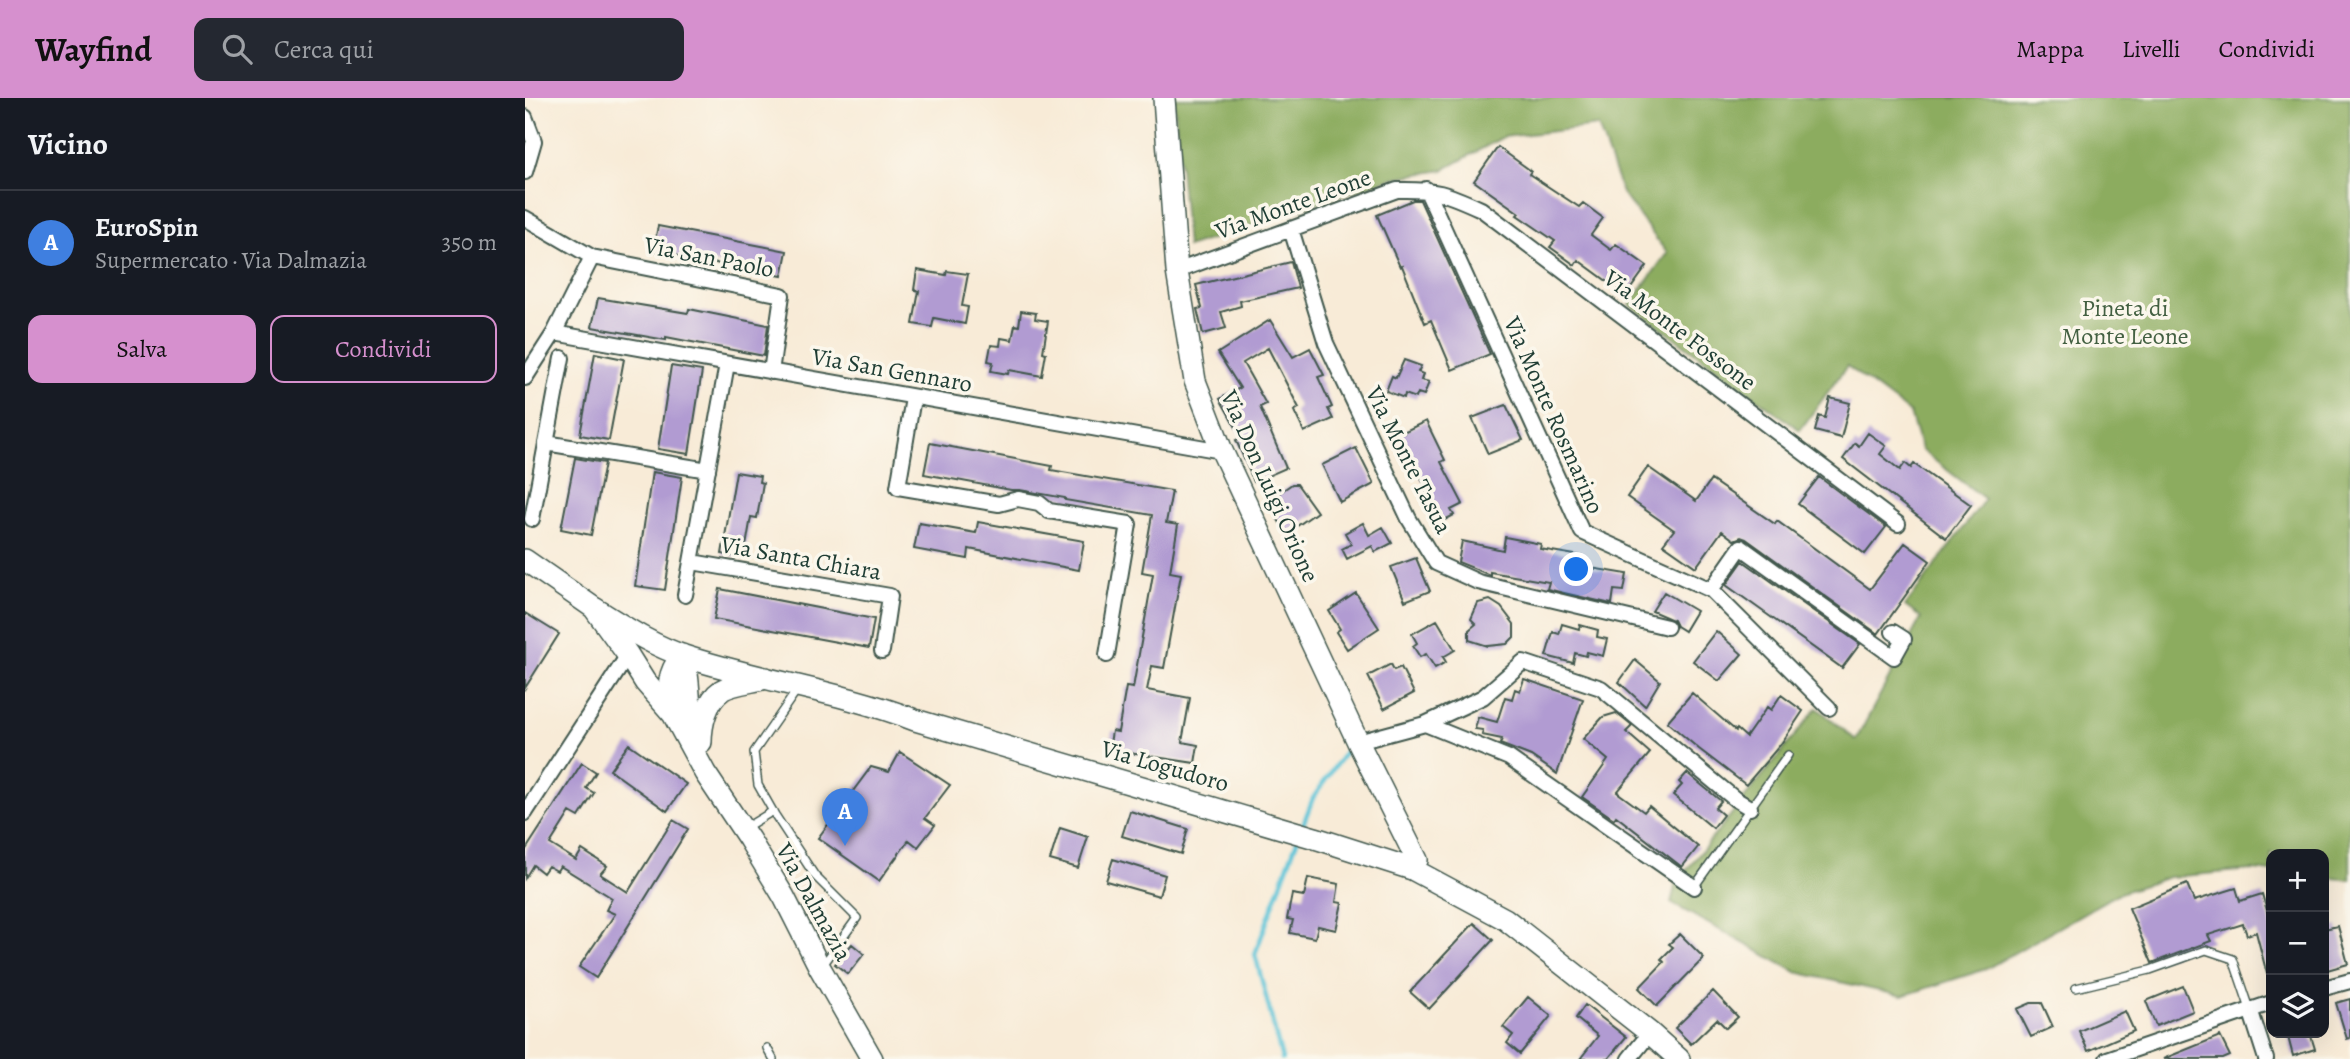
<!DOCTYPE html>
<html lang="it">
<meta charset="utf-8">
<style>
body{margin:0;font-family:Alegreya,serif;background:#242831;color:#f1f3f6}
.controls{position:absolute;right:21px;bottom:21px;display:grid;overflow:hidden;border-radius:14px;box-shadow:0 7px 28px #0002}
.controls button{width:63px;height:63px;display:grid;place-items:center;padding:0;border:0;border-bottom:2px solid #363941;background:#171b24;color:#f1f3f6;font:35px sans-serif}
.you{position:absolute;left:1052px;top:472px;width:24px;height:24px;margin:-18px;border:5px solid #fff;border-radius:50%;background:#1a73e8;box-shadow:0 0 0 10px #1a73e833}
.badge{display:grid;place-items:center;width:46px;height:46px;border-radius:50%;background:#d690ce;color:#fff;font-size:23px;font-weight:700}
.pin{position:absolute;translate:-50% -58px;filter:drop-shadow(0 2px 4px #0008)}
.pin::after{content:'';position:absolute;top:37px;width:24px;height:21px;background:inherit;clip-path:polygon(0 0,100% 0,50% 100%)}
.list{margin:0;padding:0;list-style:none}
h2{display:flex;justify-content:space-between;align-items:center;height:91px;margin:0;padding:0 28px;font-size:30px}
h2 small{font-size:23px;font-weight:400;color:#9ea1a6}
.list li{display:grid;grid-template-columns:46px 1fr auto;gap:21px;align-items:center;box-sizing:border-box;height:105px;padding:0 28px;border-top:2px solid #363941}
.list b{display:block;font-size:26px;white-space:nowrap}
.list p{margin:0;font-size:23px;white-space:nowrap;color:#9ea1a6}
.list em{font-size:23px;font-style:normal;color:#9ea1a6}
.actions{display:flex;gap:14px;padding:21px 28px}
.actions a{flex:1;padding:16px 0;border:2px solid #d690ce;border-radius:14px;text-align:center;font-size:24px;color:#d690ce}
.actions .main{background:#d690ce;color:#111}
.icon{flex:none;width:38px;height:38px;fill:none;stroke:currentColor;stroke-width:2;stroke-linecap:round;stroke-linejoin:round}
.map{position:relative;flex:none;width:1825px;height:961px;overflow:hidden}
header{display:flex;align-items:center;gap:42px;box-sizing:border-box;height:98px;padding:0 35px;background:#d690ce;color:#111}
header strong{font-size:33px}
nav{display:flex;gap:38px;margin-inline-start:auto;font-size:24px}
.search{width:490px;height:63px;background:#242831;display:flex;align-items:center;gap:18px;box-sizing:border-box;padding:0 24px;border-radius:14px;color:#9ea1a6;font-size:26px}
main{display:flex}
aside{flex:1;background:#171b24}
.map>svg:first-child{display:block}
.forest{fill:#8cac5f;stroke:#56744a;stroke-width:2}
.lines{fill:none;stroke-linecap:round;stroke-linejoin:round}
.stream{stroke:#5ac3d7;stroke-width:4.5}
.building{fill:#b19bd2}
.lane-casing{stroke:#40574c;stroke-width:10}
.street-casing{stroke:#40574c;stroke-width:18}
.secondary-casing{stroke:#40574c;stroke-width:24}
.lane{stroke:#fff;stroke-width:7}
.street{stroke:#fff;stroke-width:14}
.secondary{stroke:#fff;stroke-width:21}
.labels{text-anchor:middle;stroke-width:7;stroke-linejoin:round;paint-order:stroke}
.street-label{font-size:24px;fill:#1f3d34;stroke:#fbf7ec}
.park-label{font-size:24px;fill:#436042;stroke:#fbf7ec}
</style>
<header>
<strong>Wayfind</strong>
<div class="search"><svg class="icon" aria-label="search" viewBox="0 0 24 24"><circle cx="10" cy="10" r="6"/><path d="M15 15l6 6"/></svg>Cerca qui</div>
<nav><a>Mappa</a><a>Livelli</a><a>Condividi</a></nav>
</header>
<main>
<aside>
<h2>Vicino<small></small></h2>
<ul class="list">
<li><span class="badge" style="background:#3f7fe0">A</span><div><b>EuroSpin</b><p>Supermercato · Via Dalmazia</p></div><em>350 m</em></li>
</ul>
<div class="actions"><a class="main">Salva</a><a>Condividi</a></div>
</aside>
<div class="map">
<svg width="1825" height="961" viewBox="0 0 1825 961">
<rect width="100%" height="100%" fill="#fbf7ec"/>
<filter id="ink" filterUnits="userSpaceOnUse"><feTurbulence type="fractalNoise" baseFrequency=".0143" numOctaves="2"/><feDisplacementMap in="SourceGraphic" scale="14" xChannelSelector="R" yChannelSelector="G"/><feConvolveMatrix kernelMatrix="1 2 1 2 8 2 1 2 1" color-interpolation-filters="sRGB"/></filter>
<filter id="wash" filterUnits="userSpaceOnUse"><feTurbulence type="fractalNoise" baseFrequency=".00686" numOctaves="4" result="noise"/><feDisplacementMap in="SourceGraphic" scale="28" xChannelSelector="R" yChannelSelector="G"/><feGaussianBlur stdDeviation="1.57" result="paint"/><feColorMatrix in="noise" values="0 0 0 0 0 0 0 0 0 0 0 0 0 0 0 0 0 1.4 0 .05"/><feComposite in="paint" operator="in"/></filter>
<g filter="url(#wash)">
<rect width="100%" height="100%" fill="#f8ebd7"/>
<path class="forest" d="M649,0H1825V782L1799,779V756H1746V774L1727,772L1644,779L1592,796L1461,871L1377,898L1271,874L1146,805L1151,785L1292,610L1331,642L1396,520L1380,508L1460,401L1396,352L1385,315L1322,268L1275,332L1105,207L1142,155L1097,95L1073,28L978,39L918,72L868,80L662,149Z"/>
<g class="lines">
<path class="stream" d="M777,729L788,700L822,651
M757,961L730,856L773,740"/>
</g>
<g id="blocks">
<path class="building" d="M973,49L1006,73L1004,76L1054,109L1058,105L1078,120L1066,137L1086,152L1091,146L1122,168L1101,197L1053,162L1050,167L1025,149L1030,143L992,117L994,115L949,83Z
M888,102H895L965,256L927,272L906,222L900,225L877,168L875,169L852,117Z
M133,128L262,153L257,178L128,153Z
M766,164L773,190L715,203L716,208L696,214L701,230L678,236L672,211L677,210L671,187Z
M392,172L421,177L422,173L443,176L437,208L443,209L440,226L409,220L407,229L388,226L394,193L389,192Z
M73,200L163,215L164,211L243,227L239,258L141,239V242L67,229Z
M496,213L511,215L510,221L523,223L518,254L521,255L517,278L484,272L483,276L466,273L468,264L463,263L466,247L475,248L476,240L487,242L490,227L494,228Z
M745,222L768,259L785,250L799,277L793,279L807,309L803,311L808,321L779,334L769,313L774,310L743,250L718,265L741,306L735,309L761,370L729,384L711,342L717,340L695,301L715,290L693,255Z
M70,255L99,261L84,342L55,337Z
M879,262L896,268L893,274L898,276L896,282L904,284L899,297L893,295L891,300L880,296L879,300L861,293L867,278L871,280Z
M146,268L177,273L164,356L133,351Z
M1305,300L1325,305L1316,340L1290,333L1294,318L1300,320Z
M981,307L998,342L963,356L947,320Z
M901,323L920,362L916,364L938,406L926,412L929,417L914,425L898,395L903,393L874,336Z
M1343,335L1361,348L1355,356L1375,372L1380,365L1386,370L1389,366L1446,407L1421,440L1318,361L1330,345L1334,348Z
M405,345L527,368L526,372L647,393L641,425L653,427L645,474L656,476L639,570L627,568L622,592L665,600L657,644L673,647L670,665L584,652L587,633L593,634L601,589L608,590L628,476L617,474L627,417L540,402V400L495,392H486L399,376Z
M831,350L849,386L815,404L797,367Z
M50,360L80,365L66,437L36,431Z
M1123,369L1171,403L1186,382L1250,426L1252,423L1345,491L1380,445L1405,463L1353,536L1221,441L1216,439L1209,442L1197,433L1171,469L1138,446L1149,432L1102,399Z
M127,374L157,379L140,492L110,488Z
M211,374L235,378L234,384L238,385L232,420L226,419L219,460L197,456Z
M1294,379L1361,429L1340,456L1273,406Z
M767,386H772L792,414L762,435L741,404Z
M453,424L559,443L554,472L444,451L443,461L389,451L394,425L451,435Z
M838,425L844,437L858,429L867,445L850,454L847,448L822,461L817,451L826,446L820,435Z
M980,439L1016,446L1015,451L1056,458L1054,468L1102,476L1099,493L1089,492L1087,506L1082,505L1022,491L1024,484L965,474V477L933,464L937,443L978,452Z
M891,460L905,493L880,503L866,469Z
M1218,463L1335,546L1317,570L1201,487Z
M195,491L349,521L344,550L189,521Z
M1139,494L1171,513L1159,533L1151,528L1148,522L1127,513Z
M831,495L854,530L822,551L811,534L815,531L804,513Z
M965,502L976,509L989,526V539L982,546L963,548L944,542V532L951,526L946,521L953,505Z
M0,515L34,536L0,590Z
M912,522L930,552L918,559L921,564L910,570L901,556L895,559L888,548L892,545L887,536Z
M1037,526L1054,531L1055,527L1073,532L1072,539L1082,541L1078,558L1062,554L1061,558L1050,555L1048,565L1021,558L1028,534L1034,536Z
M1191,533L1217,556L1194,583L1168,563Z
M1110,562L1135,583L1120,608L1094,584Z
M866,566L869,572L876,569L889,595L859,611L843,578Z
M999,581L1058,601L1032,676L1006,658L975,646L977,641L957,637L958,632L950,631L953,619L972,624L980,599L987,601L990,591L995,593Z
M1167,595L1211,633L1212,631L1221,639L1242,609L1246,612L1256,597L1278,613L1256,646L1221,687L1174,651L1142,624Z
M1091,615L1107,628L1101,634L1125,655L1092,694L1119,714L1124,708L1173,749L1157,769L1091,718L1089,721L1057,699L1083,662L1058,641L1078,619Z
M104,646L161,686L142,713L85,672Z
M375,654L425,687L400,720L410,727L393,749L384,742L354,783L293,740L346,669L364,674Z
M57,665L71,674L61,690L69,695L54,719L45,714L25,746L51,762L57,752L82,768L75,776L103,794L148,722L163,731L71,880L54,869L90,816L81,812L87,800L35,768L32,773L23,768L18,775L8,767L0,780V753Z
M1162,675L1196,703L1190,710L1198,717L1188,730L1148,697L1157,687L1154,684Z
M605,713L663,731L656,756L597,738Z
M535,730L563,739L553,770L525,762Z
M588,761L640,777L634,798L581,783Z
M783,780L814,786L811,804L817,805L811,832L793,828L790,840L765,835L768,822L762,821L767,796L779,798Z
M1662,786L1669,803L1711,790L1715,803L1737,796L1746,826V875L1742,876L1731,834L1722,837L1718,826L1683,837L1686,843L1627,865L1604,810Z
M949,825L968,842L904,911L885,894Z
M1813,828L1823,866L1799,873V831Z
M1155,836L1179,860L1132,908L1114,890L1139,864L1136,861L1148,849L1144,846Z
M327,846L339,856L323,876L310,866Z
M1658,888L1668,913L1631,928L1621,903Z
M1188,893L1213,919L1201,930L1192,921L1166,946L1150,930Z
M1003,899L1026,918L995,956L982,945L988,937L978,929Z
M1825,901V940L1822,941L1811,905Z
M1506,905H1517L1528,929L1506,939L1492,911Z
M1060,907L1101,939L1083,961H1055L1073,938L1051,920Z
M1600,913L1609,933L1563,953L1554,933Z
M1762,935H1785L1790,951L1768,958Z
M1695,938L1705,958L1698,961H1638Z"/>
</g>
</g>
<g filter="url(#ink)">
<use href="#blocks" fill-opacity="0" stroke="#40574c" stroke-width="2"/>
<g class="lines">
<g class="lane-casing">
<path id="lane" d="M272,592L229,654L233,687L250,717L290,778L332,820L298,867
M218,731L248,713
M1169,789L1263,657
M1551,890L1625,872L1681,852L1708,861L1725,911
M242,950L248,961"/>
</g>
<g class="street-casing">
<path id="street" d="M0,19L9,43L0,74
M901,91L1057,434L1186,492L1304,610
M0,120L67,159L257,197L246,274
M766,131L801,245L884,421L911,465L953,484L1142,529
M652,173L872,92C911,91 921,95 956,111L1373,426
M29,235L697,353
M0,280L29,235L67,159
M388,300L373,389L474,406L493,401L514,405L524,413L604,426L582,557
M21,345L183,372
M7,421L37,260
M167,464L365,498L357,553
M1186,492L1216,449L1369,559L1379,541L1368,534
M160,497L202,266
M900,626L984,660L1169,789
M833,644L900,626L958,599L998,564L1076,590L1210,701L1225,710
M0,715L103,557
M1799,890L1825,883
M1725,911L1741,961
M1104,961L1125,935
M1582,961L1746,905"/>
</g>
<g class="secondary-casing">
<path id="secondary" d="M639,0L652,173L670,283L697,353L833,644L892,762L887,771
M0,462L69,510L103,557L120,584L148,616L180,675L224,741L259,799L295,870L347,961
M69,510C98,528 126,547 159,558C235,583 315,593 390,622L790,740L887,771L980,821L1125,935L1154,961
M157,557C168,585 160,615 173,642
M148,616C144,590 140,579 157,557
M176,644C176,627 181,603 197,592C208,585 228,584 241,580"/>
</g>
<use href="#lane" class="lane"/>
<use href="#street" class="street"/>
<use href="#secondary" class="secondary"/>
</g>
</g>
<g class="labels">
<g class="street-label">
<text transform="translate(768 106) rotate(-20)" y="8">Via Monte Leone</text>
<text transform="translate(184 159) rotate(11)" y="8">Via San Paolo</text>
<text transform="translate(1155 232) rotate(37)" y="8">Via Monte Fossone</text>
<text transform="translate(367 272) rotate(10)" y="8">Via San Gennaro</text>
<text transform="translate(1029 317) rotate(66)" y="8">Via Monte Rosmarino</text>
<text transform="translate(884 362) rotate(63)" y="8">Via Monte Tasua</text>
<text transform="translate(745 388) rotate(66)" y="8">Via Don Luigi Orione</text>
<text transform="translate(276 460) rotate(10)" y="8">Via Santa Chiara</text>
<text transform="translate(640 668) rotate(16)" y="8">Via Logudoro</text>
<text transform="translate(289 804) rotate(61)" y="8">Via Dalmazia</text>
</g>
<g class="park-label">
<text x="1600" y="218">Pineta di<tspan x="1600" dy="28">Monte Leone</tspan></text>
</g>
</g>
</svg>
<div class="controls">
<button>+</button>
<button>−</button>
<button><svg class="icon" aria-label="layers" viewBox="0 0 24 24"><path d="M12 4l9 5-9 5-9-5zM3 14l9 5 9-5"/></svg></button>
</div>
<div class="you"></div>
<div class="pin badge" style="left:320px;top:748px;background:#3f7fe0">A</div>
</div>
</main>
